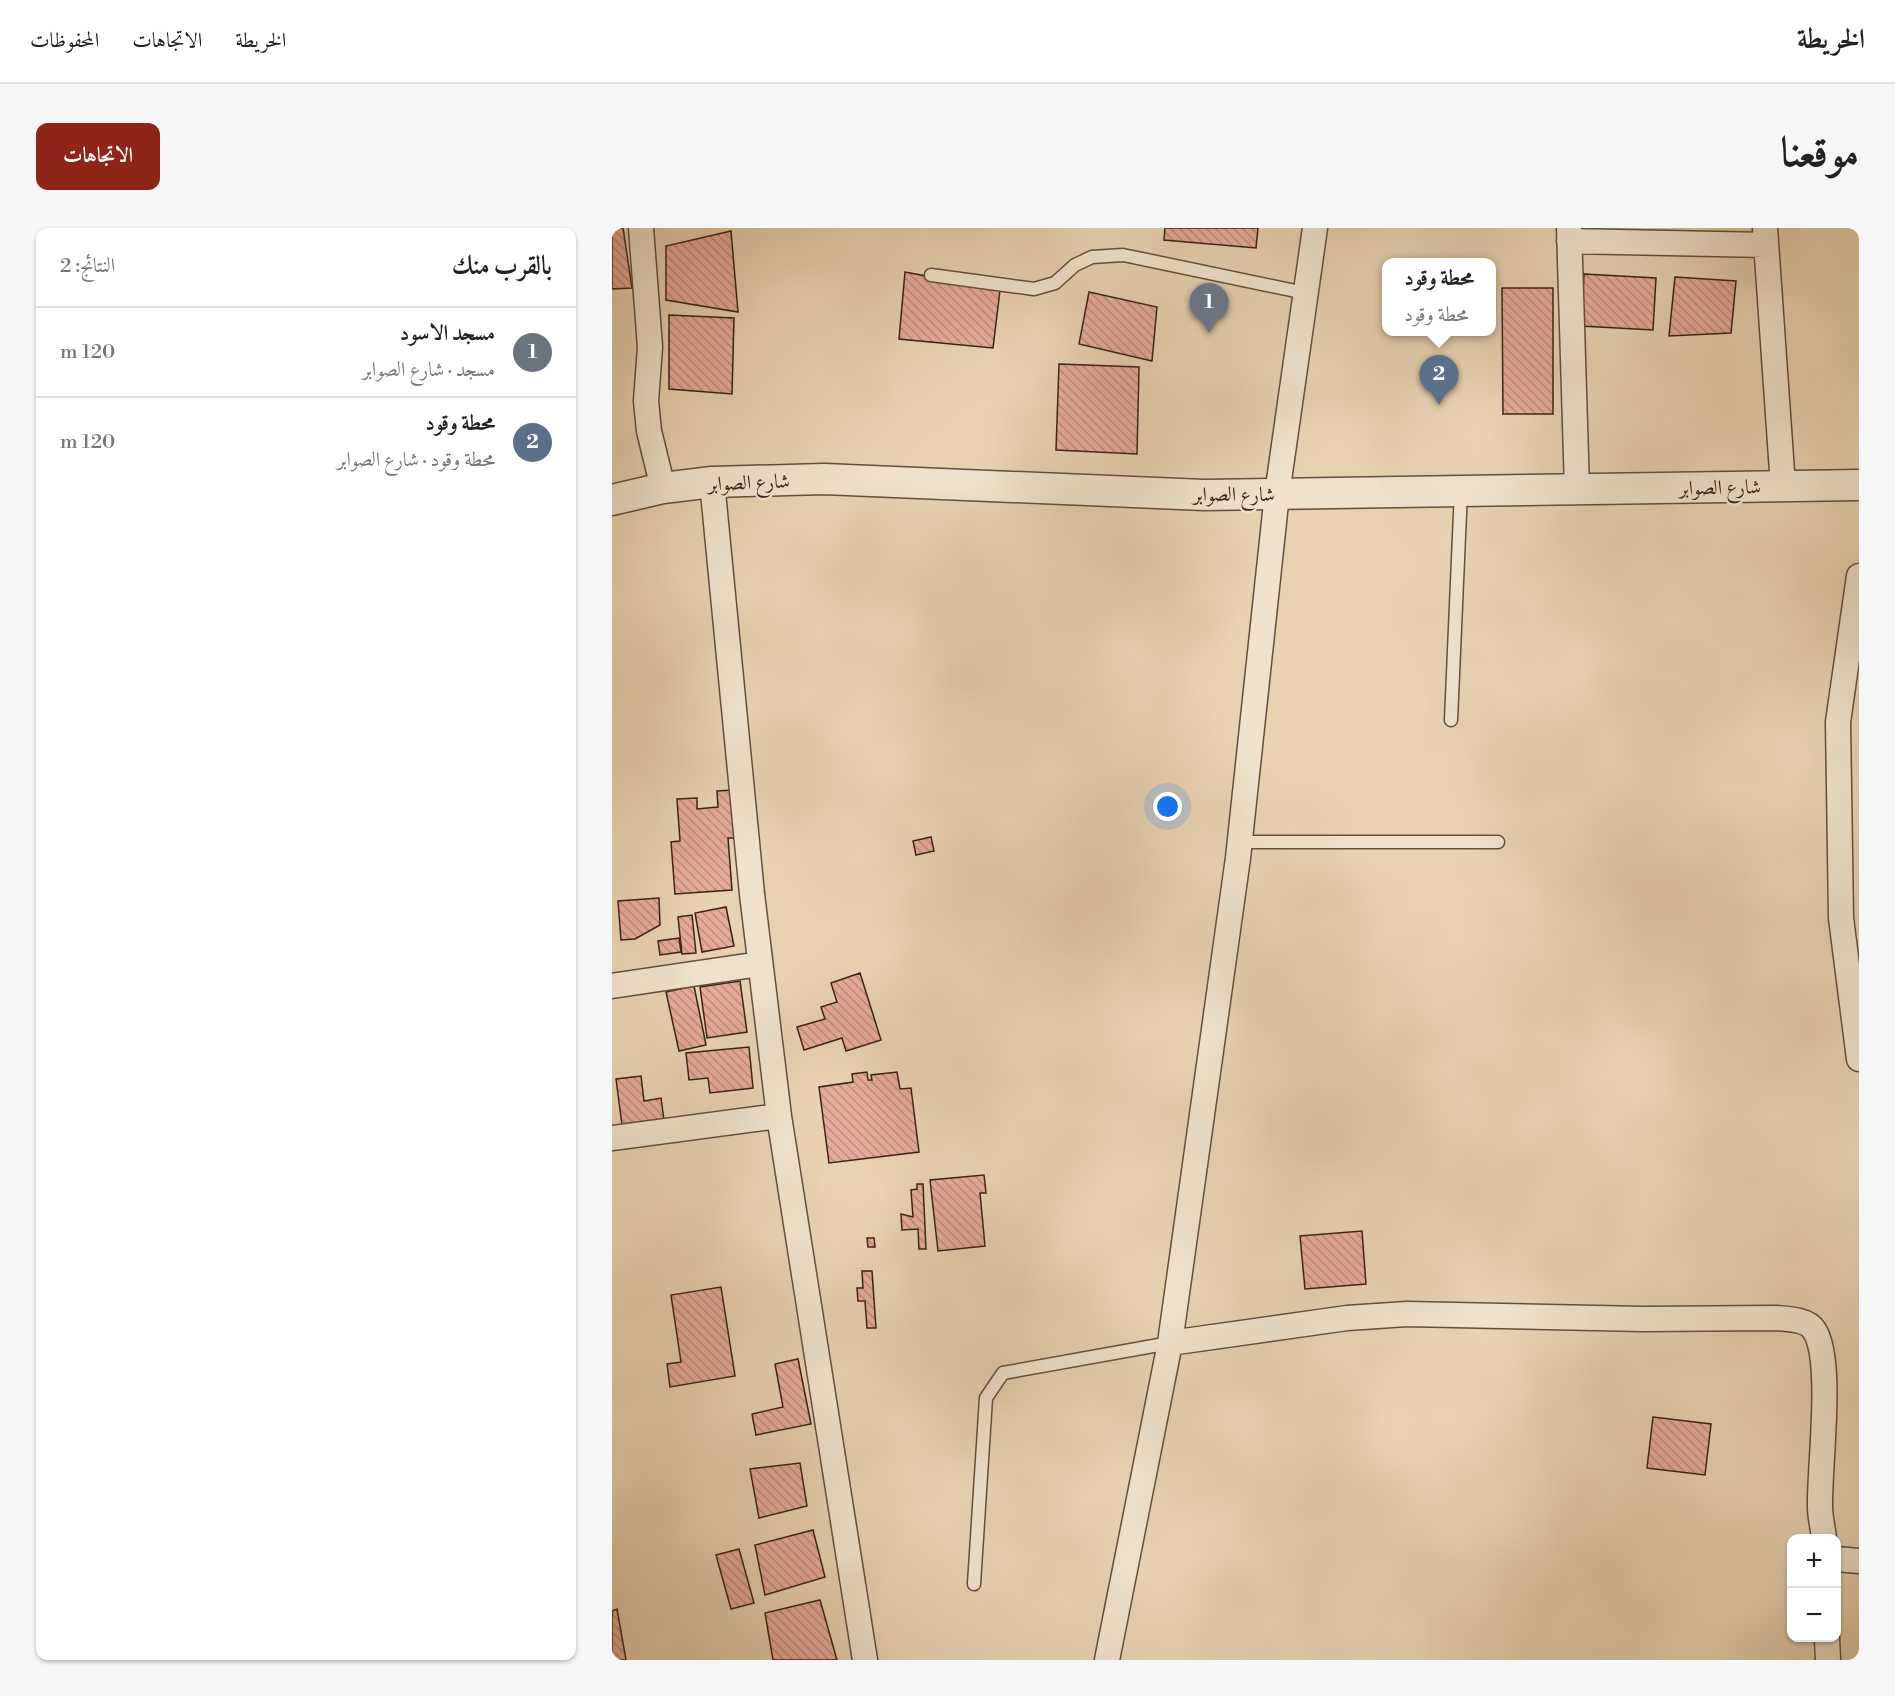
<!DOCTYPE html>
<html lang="ar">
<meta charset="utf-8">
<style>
body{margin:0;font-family:"Libre Bodoni",Amiri,serif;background:#f6f6f6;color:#222;direction:rtl}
.controls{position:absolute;right:18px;bottom:18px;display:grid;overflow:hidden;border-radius:12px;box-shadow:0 2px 4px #0004}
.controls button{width:54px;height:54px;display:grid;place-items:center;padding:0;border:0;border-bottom:2px solid #e0e0e0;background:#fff;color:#222;font:30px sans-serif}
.you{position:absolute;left:556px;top:579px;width:21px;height:21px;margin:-15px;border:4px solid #fff;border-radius:50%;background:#1a73e8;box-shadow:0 0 0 9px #1a73e833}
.badge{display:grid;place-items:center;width:39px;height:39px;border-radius:50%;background:#8f2418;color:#fff;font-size:20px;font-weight:700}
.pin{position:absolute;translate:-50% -50px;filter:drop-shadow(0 2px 3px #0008)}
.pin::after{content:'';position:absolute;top:32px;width:21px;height:18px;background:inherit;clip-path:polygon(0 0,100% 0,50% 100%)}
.popup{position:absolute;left:770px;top:30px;width:114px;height:78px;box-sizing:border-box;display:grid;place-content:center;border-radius:12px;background:#fff;filter:drop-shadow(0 2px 4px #0005);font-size:20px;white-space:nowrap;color:#767676}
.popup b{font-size:22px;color:#222}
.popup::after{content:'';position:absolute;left:50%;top:100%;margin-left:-12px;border:12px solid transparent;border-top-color:#fff}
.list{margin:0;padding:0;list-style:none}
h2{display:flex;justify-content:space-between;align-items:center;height:78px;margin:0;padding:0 24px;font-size:26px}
h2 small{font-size:20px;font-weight:400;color:#767676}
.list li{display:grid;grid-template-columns:39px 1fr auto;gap:18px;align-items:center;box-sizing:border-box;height:90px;padding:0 24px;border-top:2px solid #e0e0e0}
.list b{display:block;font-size:22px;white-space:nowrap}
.list p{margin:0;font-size:20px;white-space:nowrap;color:#767676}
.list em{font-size:20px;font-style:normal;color:#767676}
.map{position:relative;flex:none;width:1247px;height:1432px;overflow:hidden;direction:ltr;border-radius:12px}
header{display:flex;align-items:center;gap:36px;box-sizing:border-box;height:84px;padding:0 30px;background:#fff;border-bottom:2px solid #e0e0e0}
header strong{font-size:28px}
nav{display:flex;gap:33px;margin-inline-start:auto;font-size:21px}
.intro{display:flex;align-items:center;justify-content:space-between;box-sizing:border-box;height:144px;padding:0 36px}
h1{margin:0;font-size:42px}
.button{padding:15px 27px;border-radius:12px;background:#8f2418;color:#fff;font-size:21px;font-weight:700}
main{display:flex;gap:36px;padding:0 36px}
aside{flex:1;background:#fff;border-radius:12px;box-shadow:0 2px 4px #0004}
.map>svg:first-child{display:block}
.building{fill:url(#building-back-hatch);stroke:#3a2117;stroke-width:1.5}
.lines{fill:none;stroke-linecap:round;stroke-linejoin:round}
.service-casing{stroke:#664d3e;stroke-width:15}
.minor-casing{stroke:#664d3e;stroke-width:27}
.tertiary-casing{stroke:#664d3e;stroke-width:33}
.service{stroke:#f0e2cd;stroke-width:12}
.minor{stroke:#f0e2cd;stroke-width:24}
.tertiary{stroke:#f0e2cd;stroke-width:30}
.labels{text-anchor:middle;stroke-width:4.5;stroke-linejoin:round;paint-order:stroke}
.street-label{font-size:20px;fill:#3a2117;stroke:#f0e2cd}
</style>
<header>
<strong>الخريطة</strong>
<nav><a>الخريطة</a><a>الاتجاهات</a><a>المحفوظات</a></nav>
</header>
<div class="intro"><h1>موقعنا</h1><a class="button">الاتجاهات</a></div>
<main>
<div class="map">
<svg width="1247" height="1432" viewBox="0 0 1247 1432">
<defs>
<pattern id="building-back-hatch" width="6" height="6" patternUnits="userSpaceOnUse" patternTransform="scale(1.5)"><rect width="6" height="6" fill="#e5ab9a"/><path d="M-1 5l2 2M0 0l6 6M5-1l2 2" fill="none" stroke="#bb8b7d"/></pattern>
</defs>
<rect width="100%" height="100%" fill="#e8d2b2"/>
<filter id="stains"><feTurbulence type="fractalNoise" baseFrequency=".00333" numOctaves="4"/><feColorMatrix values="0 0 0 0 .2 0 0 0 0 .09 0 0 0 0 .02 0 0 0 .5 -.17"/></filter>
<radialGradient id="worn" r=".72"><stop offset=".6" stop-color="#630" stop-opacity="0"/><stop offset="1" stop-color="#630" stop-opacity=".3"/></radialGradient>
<path class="building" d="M0,0H11L20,60L0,61Z
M553,0H646L644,20L552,12Z
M119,3L126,84L54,72V18Z
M293,44L388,62L381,120L287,111Z
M972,46L1044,50L1041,102L969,98Z
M1063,49L1124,53L1119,105L1057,108Z
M890,60H941V186H891Z
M477,64L545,79L540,133L467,116Z
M57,87L122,90L120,166L57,161Z
M447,136L527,139L525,226L444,222Z
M120,562L123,610H116L120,662L63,666L59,614L68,613L65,571L85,570V581L106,579L105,563Z
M319,609L322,623L304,627L301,613Z
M47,670L48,697L23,711L9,712L6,673Z
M114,679L122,718L90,724L83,685Z
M80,687L84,725L70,726L66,689Z
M67,710L69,724L48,727L46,713Z
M248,745L269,812L234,823L230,810L192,822L185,799L213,791L209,779L225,774L219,755Z
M128,753L135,804L95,810L88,759Z
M82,758L94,817L67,823L54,764Z
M137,819L141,860L98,865L96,850L77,852L74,825Z
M255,844L256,852H260L259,847L285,844L288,861L299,860L307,924L217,935L207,859L241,854L240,846Z
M29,848L32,873L49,870L52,892L10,897L4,851Z
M372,947L374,965H368L373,1018L326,1023L318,952Z
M305,956H311L314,1021H307L306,1001L290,1002L289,986L301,989L299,962L305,961Z
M750,1003L754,1056L693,1061L688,1008Z
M255,1010H262L263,1019H256Z
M250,1043H260L264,1100H255L253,1073H246L245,1060H251Z
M109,1059L123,1148L58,1159L55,1136L69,1134L59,1067Z
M186,1131L199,1196L144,1207L140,1186L171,1179L163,1136Z
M1041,1189L1099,1196L1093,1247L1035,1240Z
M188,1235L195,1278L147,1290L138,1241Z
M201,1302L213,1349L153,1367L143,1317Z
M127,1321L142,1375L119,1381L104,1327Z
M208,1372L225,1432H161L153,1385Z
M5,1381L14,1432H0V1383Z"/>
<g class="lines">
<g class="service-casing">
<path id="service" d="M319,47L422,61L443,55L463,37L480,29L511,27L693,65
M839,492L849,262
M628,614H886
M362,1356L374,1170L391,1145L558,1115"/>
</g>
<g class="minor-casing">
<path id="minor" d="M29,0L38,119L34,173L37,203L51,260
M957,0L965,261
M1153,0L1171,258
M957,13L1154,17
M100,254L140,666L167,888L253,1432
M1247,348L1226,494L1229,690L1247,831
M0,758L148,736
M0,910L167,888
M558,1115L735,1090L795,1086L1031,1091L1164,1090C1175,1091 1195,1091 1202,1102C1222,1131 1207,1239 1208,1279C1208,1289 1211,1300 1212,1310
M1224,1331L1247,1333
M1215,1410L1216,1432
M495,1432L558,1115L626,630L665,266L703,0"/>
</g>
<g class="tertiary-casing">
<path id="tertiary" d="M0,272L51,260L100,254L212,251L592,267L1247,257"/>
</g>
<use href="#service" class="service"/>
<use href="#minor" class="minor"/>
<use href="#tertiary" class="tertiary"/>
</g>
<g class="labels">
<g class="street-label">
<text transform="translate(137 254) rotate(-2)" y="7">شارع الصوابر</text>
<text transform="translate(1108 259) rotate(-1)" y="7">شارع الصوابر</text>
<text x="622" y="273">شارع الصوابر</text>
</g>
</g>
<rect width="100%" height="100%" filter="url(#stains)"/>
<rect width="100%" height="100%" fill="url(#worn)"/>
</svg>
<div class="controls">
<button>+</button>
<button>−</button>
</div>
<div class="you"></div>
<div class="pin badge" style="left:597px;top:105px;background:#6b7280">1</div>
<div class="pin badge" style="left:827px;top:177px;background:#5c6f8a">2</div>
<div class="popup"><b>محطة وقود</b>محطة وقود</div>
</div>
<aside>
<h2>بالقرب منك<small>النتائج: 2</small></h2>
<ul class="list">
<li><span class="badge" style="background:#6b7280">1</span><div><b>مسجد الاسود</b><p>مسجد · شارع الصوابر</p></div><em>120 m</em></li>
<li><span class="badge" style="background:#5c6f8a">2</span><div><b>محطة وقود</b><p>محطة وقود · شارع الصوابر</p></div><em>120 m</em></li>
</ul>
</aside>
</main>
